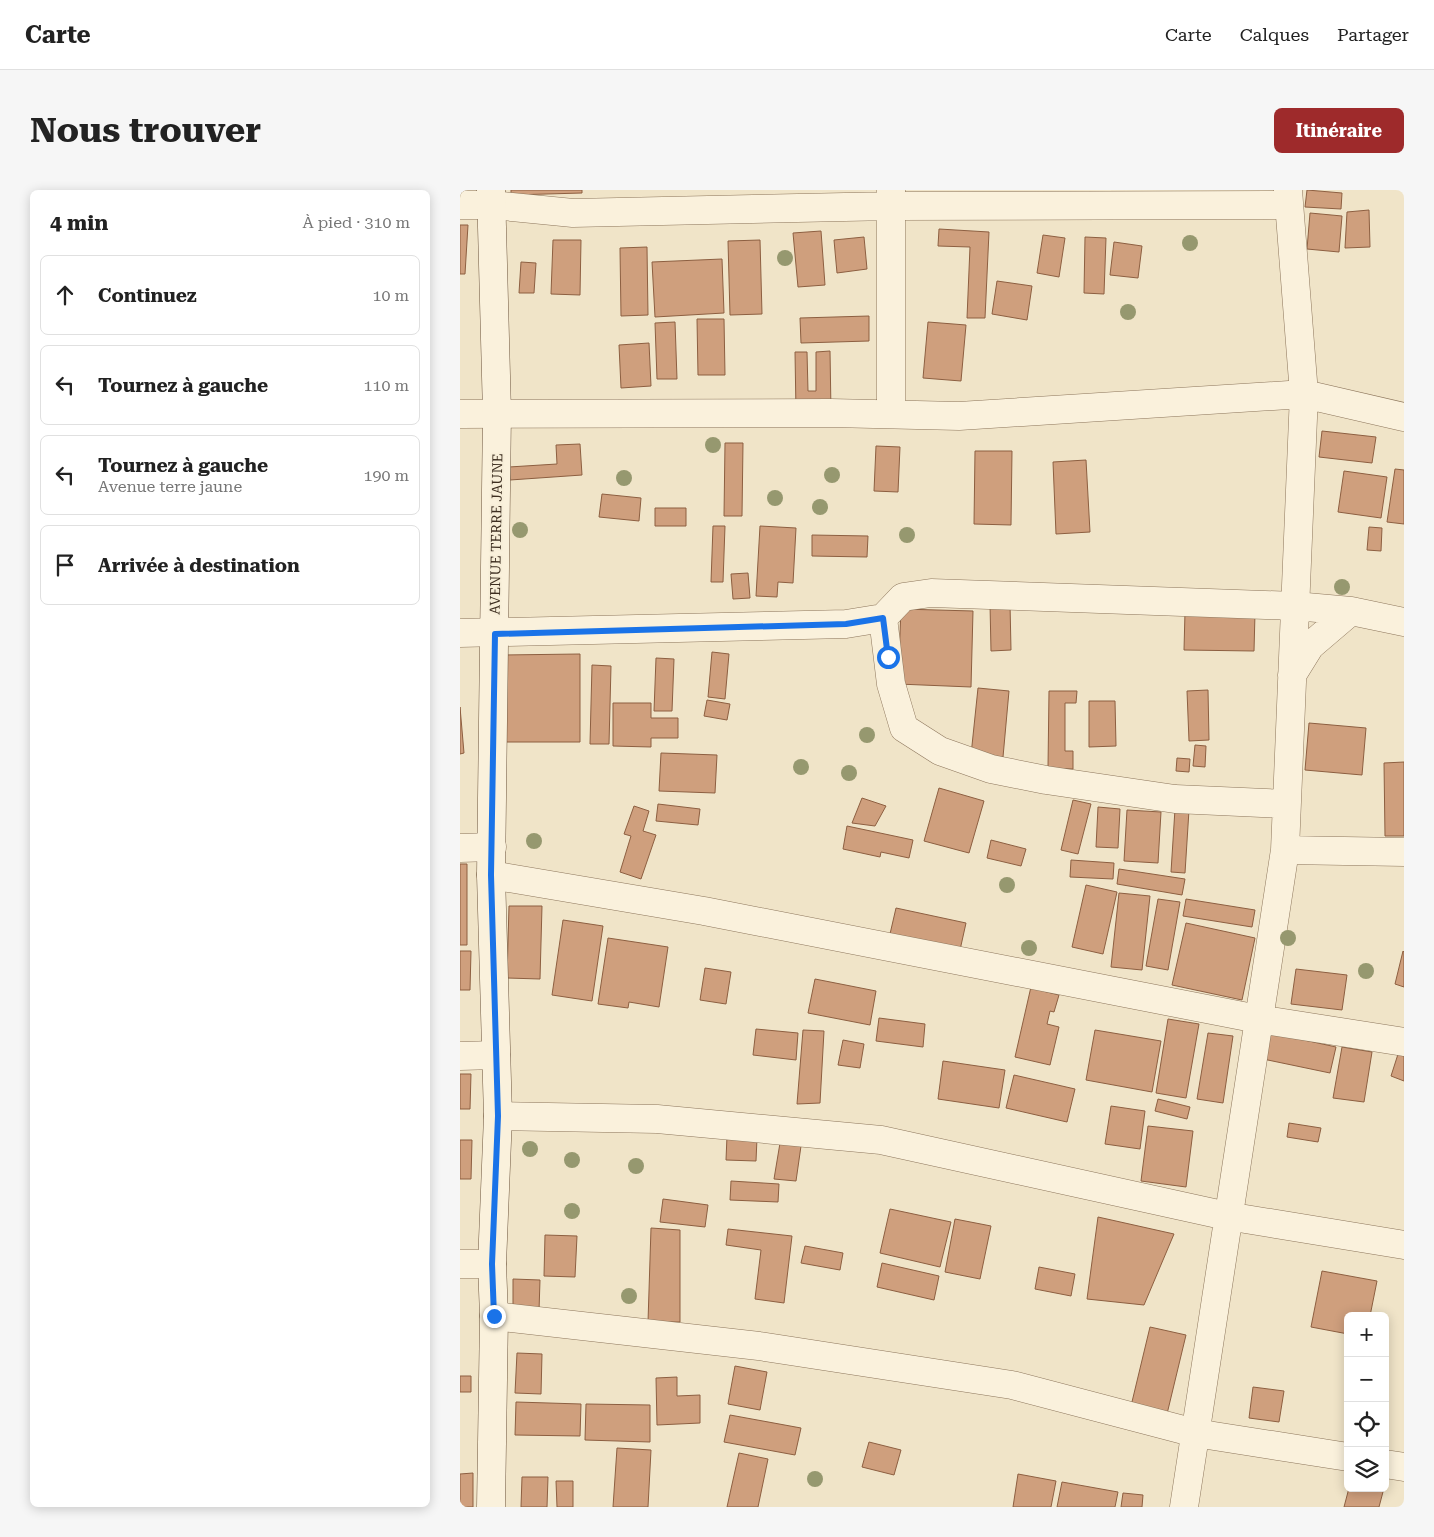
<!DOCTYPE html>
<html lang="fr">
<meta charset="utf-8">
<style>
body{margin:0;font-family:"Roboto Serif",serif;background:#f6f6f6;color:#222}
.controls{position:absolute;right:15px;bottom:15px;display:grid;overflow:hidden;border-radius:8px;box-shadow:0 2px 12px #0003}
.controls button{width:45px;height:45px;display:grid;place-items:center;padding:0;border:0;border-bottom:1px solid #e0e0e0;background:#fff;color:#222;font:25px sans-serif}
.stop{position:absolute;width:15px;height:15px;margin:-11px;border:4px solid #1a73e8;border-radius:50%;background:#fff}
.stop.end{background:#1a73e8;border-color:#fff;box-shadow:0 1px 5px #0008}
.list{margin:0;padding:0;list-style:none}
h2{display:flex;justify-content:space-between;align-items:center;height:65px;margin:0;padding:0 20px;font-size:21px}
h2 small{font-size:16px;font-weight:400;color:#767676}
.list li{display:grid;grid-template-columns:32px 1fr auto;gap:15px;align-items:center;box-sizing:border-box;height:80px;margin:0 10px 10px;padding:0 10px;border:1px solid #e0e0e0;border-radius:8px}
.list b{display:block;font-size:19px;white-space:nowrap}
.list p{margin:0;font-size:16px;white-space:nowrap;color:#767676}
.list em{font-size:16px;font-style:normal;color:#767676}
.icon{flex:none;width:28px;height:28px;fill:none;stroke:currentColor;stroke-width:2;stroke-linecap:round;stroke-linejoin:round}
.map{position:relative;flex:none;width:944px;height:1317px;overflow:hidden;border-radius:8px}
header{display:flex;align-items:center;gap:30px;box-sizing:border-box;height:70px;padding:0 25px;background:#fff;border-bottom:1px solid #e0e0e0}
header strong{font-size:24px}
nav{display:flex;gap:28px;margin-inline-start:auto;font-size:18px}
.intro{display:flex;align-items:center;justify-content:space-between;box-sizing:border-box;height:120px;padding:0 30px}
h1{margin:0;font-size:35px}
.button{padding:12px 22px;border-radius:8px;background:#9e2a2b;color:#fff;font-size:18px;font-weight:700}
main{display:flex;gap:30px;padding:0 30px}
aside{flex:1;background:#fff;border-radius:8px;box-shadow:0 2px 12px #0003}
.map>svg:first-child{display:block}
.building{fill:#cf9f7d;stroke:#8d5f41}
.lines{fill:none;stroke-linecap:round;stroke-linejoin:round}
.street-casing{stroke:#8d765c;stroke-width:29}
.secondary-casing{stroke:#6f573f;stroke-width:29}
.street{stroke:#faf1dc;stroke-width:28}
.secondary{stroke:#faf1dc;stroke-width:28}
.tree{fill:#96986f}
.route{stroke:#1a73e8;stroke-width:6}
.labels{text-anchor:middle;stroke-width:4;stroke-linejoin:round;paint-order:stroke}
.street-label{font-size:14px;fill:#3d2e20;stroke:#f7eed8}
</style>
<header>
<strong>Carte</strong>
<nav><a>Carte</a><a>Calques</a><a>Partager</a></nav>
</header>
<div class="intro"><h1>Nous trouver</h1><a class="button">Itinéraire</a></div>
<main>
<aside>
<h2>4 min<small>À pied · 310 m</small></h2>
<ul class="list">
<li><svg class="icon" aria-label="ahead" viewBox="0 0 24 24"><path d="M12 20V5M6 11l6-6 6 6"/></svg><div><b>Continuez</b></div><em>10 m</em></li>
<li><svg class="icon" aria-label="left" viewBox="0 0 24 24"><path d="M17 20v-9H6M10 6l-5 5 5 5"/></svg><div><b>Tournez à gauche</b></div><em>110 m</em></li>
<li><svg class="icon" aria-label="left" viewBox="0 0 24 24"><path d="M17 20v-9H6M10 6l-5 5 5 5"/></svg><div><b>Tournez à gauche</b><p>Avenue terre jaune</p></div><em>190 m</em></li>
<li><svg class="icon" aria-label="arrive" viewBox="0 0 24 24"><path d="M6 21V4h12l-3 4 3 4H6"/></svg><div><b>Arrivée à destination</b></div></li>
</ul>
</aside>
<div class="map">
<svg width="944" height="1317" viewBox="0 0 944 1317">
<rect width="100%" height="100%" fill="#f0e4c8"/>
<path class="building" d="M51,0H122V3L51,5Z
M847,0L882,3L881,19L845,17Z
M909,20L910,57L885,58L887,22Z
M850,23L882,26L879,62L847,59Z
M0,35H8L5,84H0Z
M479,39L529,42L525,128H507L510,57L478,56Z
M361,41L365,95L338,97L333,43Z
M583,45L605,48L599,87L577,83Z
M404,47L407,79L377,83L374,50Z
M625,47L646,48L644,104L624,103Z
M93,50H121L120,105L91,104Z
M300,50L302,124L270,125L268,51Z
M654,52L682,56L678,88L650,85Z
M187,57L188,125L161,126L160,58Z
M262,69L264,123L195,127L192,72Z
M61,72L76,73L74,103H59Z
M537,91L572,96L567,130L532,124Z
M409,126V151L341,153L340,128Z
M237,129H264L265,185H238Z
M215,132L217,189H197L195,133Z
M468,132L506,135L501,191L463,188Z
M189,153L191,196L161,198L159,155Z
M370,161L371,222H336L335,162H347L348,201H356V162Z
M862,241L916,247L912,273L859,267Z
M265,253H283L282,326H264Z
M120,254L122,285L50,290L49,277L97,274L96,255Z
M416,256L440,257L438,302L414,301Z
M515,261H552L551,335L514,334Z
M626,270L630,342L596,344L593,272Z
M935,279L944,280V334L927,332Z
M884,281L927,287L921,328L878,322Z
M142,304L181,308L179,331L139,327Z
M195,318H226V336H195Z
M253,336H265L263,392H251Z
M300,336L336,338L333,393L318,392L317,407L296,406Z
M909,337L922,338L921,361L907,360Z
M352,345L408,346L407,367L352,366Z
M288,383L290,408L273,409L271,384Z
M530,414H550L551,460L531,461Z
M441,419L513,421L511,497L438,494Z
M725,422L795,423L794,461L724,460Z
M252,462L269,464L265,509L248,507Z
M120,464V552H43V465Z
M196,468L214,469L212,521H194Z
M132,475L151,476L149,554H130Z
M518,498L549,501L543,567L511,565Z
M748,500L749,550L729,551L727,501Z
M589,501H617L616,513H605V561H613V579L588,578Z
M247,510L270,514L267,530L244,526Z
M629,511H655L656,556L629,557Z
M153,513H191V528H218V548H191V557L153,556Z
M0,517L4,563L0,564Z
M849,533L906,538L902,585L845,580Z
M735,555L746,556L745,577L733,576Z
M201,563L257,565L255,603L199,601Z
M717,568L730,569L729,582L716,581Z
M944,572V646H925L924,573Z
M479,598L524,611L509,663L464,651Z
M402,608L426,616L415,636L392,633Z
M613,610L631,614L618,664L601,660Z
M198,614L240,619L238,635L196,631Z
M174,616L189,621L183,641L196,645L181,689L160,682L171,646L164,644Z
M638,617L660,619L658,658L636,657Z
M715,619L729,620L725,683L711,682Z
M667,620L701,622L698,673L664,671Z
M387,636L453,650L449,668L421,662L420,667L383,659Z
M531,650L566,659L561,676L527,668Z
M611,670L654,673L653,689L610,687Z
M0,674H7V755H0Z
M659,679L725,689L722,705L657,694Z
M626,695L657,702L643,764L612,757Z
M659,703L690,706L682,780L651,777Z
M698,709L720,712L708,780L686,776Z
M726,709L795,720L792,737L723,726Z
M49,716H82L80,789L47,788Z
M436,718L506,733L500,760L430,744Z
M103,730L143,736L132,811L92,805Z
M726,733L795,748L782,810L712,795Z
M148,748L208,757L199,817L169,812L168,818L138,814Z
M0,761H11L10,800H0Z
M943,761L944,762V797L935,794Z
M245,778L271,782L266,814L240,810Z
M836,779L887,785L882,820L831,814Z
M573,788L586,790L583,801L599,805L594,822L590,821L587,834L599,837L590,875L555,867Z
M355,789L416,801L410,835L348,823Z
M419,828L465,834L463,857L416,851Z
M708,829L739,834L726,908L696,903Z
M296,839L338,843L336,870L293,865Z
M343,840L364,841L360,913L337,914Z
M635,840L701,851L692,902L626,890Z
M808,842L876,857L870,883L803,869Z
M748,843L773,846L763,913L737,909Z
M383,850L404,854L400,878L378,875Z
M882,857L912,862L904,912L873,908Z
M939,861L944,862V891L931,886Z
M483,871L545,880L539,918L478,909Z
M0,884H11L10,919H0Z
M554,885L615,899L607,932L546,918Z
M698,909L730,917L727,929L695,921Z
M651,916L685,921L680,959L645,954Z
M829,933L861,938L858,952L827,947Z
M688,936L733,941L726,997L681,991Z
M267,946L297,948L296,971L266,970Z
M0,950H12L11,989H0Z
M320,953L341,956L336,991L314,989Z
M271,991L319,994L318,1012L270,1010Z
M203,1009L248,1015L245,1037L200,1032Z
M430,1019L491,1032L480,1077L420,1063Z
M638,1027L714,1044L684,1115L627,1109Z
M495,1029L531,1036L520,1089L485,1082Z
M191,1038L220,1040V1132H188Z
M268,1039L332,1046L324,1113L295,1109L301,1060L266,1055Z
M85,1045L117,1046L115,1087L84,1086Z
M345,1056L383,1063L380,1080L341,1073Z
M422,1073L479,1086L474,1110L417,1097Z
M579,1077L615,1084L611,1106L575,1099Z
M862,1081L917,1091L910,1126H888V1144L851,1137Z
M53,1089L80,1090L79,1121H53Z
M690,1137L726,1145L707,1224L671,1216Z
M57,1163L82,1164L81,1204L55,1203Z
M275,1176L307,1182L300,1220L268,1214Z
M0,1186H11V1202H0Z
M217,1187V1206L240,1205V1233L197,1235L196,1188Z
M793,1197L824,1201L819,1232L789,1228Z
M56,1212L121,1214L120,1246L55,1245Z
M126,1214L190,1215V1252L125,1250Z
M270,1225L341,1238L335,1265L264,1252Z
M409,1252L441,1260L434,1285L402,1277Z
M157,1258L191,1260L188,1317H153Z
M279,1263L308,1269L298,1317H267Z
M13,1283V1317H0V1284Z
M558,1284L596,1291L591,1317H553Z
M62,1287H88L87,1317H61Z
M96,1291H113V1317H97Z
M602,1292L658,1302L655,1317H597Z
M889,1298H924L919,1317H884Z
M663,1303L683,1305L682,1317H661Z"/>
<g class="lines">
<g class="street-casing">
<path id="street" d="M0,15H32L113,23L432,16L829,15
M0,224L371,223L499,226L844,204L944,227
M431,224V0
M423,428L431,494L444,538L480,561L531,579L586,590L715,609L826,614
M0,443L386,434L423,428L443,407L471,403L835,416L891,421L944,432
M832,485L850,456L891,421
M0,658L32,657
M825,660L944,662
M31,685L244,721L798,829L944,852
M0,866L36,865
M38,926L197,929L421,950L767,1026L944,1055
M0,1074H32
M34,1126L299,1156L552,1195L735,1243L888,1267
M925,1274L944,1277
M724,1317L825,660L844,204L828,0"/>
</g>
<g class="secondary-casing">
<path id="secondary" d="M31,1317L34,1126L32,1074L38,926L31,685L37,223L31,0"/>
</g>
<use href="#street" class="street"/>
<use href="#secondary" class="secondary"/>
</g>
<g class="tree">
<circle cx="730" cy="53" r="8"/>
<circle cx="325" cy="68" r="8"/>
<circle cx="668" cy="122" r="8"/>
<circle cx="253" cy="255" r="8"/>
<circle cx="372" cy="285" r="8"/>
<circle cx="164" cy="288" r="8"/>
<circle cx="315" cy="308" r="8"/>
<circle cx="360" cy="317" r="8"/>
<circle cx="60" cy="340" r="8"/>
<circle cx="447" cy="345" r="8"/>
<circle cx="882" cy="397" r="8"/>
<circle cx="407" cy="545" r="8"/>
<circle cx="341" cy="577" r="8"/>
<circle cx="389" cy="583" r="8"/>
<circle cx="74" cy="651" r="8"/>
<circle cx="547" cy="695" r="8"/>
<circle cx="828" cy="748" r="8"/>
<circle cx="569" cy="758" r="8"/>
<circle cx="906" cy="781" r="8"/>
<circle cx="70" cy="959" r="8"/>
<circle cx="112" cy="970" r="8"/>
<circle cx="176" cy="976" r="8"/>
<circle cx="112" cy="1021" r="8"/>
<circle cx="169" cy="1106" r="8"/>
<circle cx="355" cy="1289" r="8"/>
</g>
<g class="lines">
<path class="route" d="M34,1126L32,1074L38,926L31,685L35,444L386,434L423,428L428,467"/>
</g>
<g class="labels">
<g class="street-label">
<text transform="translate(36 344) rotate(-89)" y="5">AVENUE TERRE JAUNE</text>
</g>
</g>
</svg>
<div class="controls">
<button>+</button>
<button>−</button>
<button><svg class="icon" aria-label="locate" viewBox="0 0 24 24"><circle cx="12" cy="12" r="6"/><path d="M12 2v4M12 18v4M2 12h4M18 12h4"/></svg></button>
<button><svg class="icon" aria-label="layers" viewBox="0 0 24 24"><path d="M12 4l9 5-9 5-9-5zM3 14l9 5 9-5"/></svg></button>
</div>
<div class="stop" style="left:428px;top:467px"></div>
<div class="stop end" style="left:34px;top:1126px"></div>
</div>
</main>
